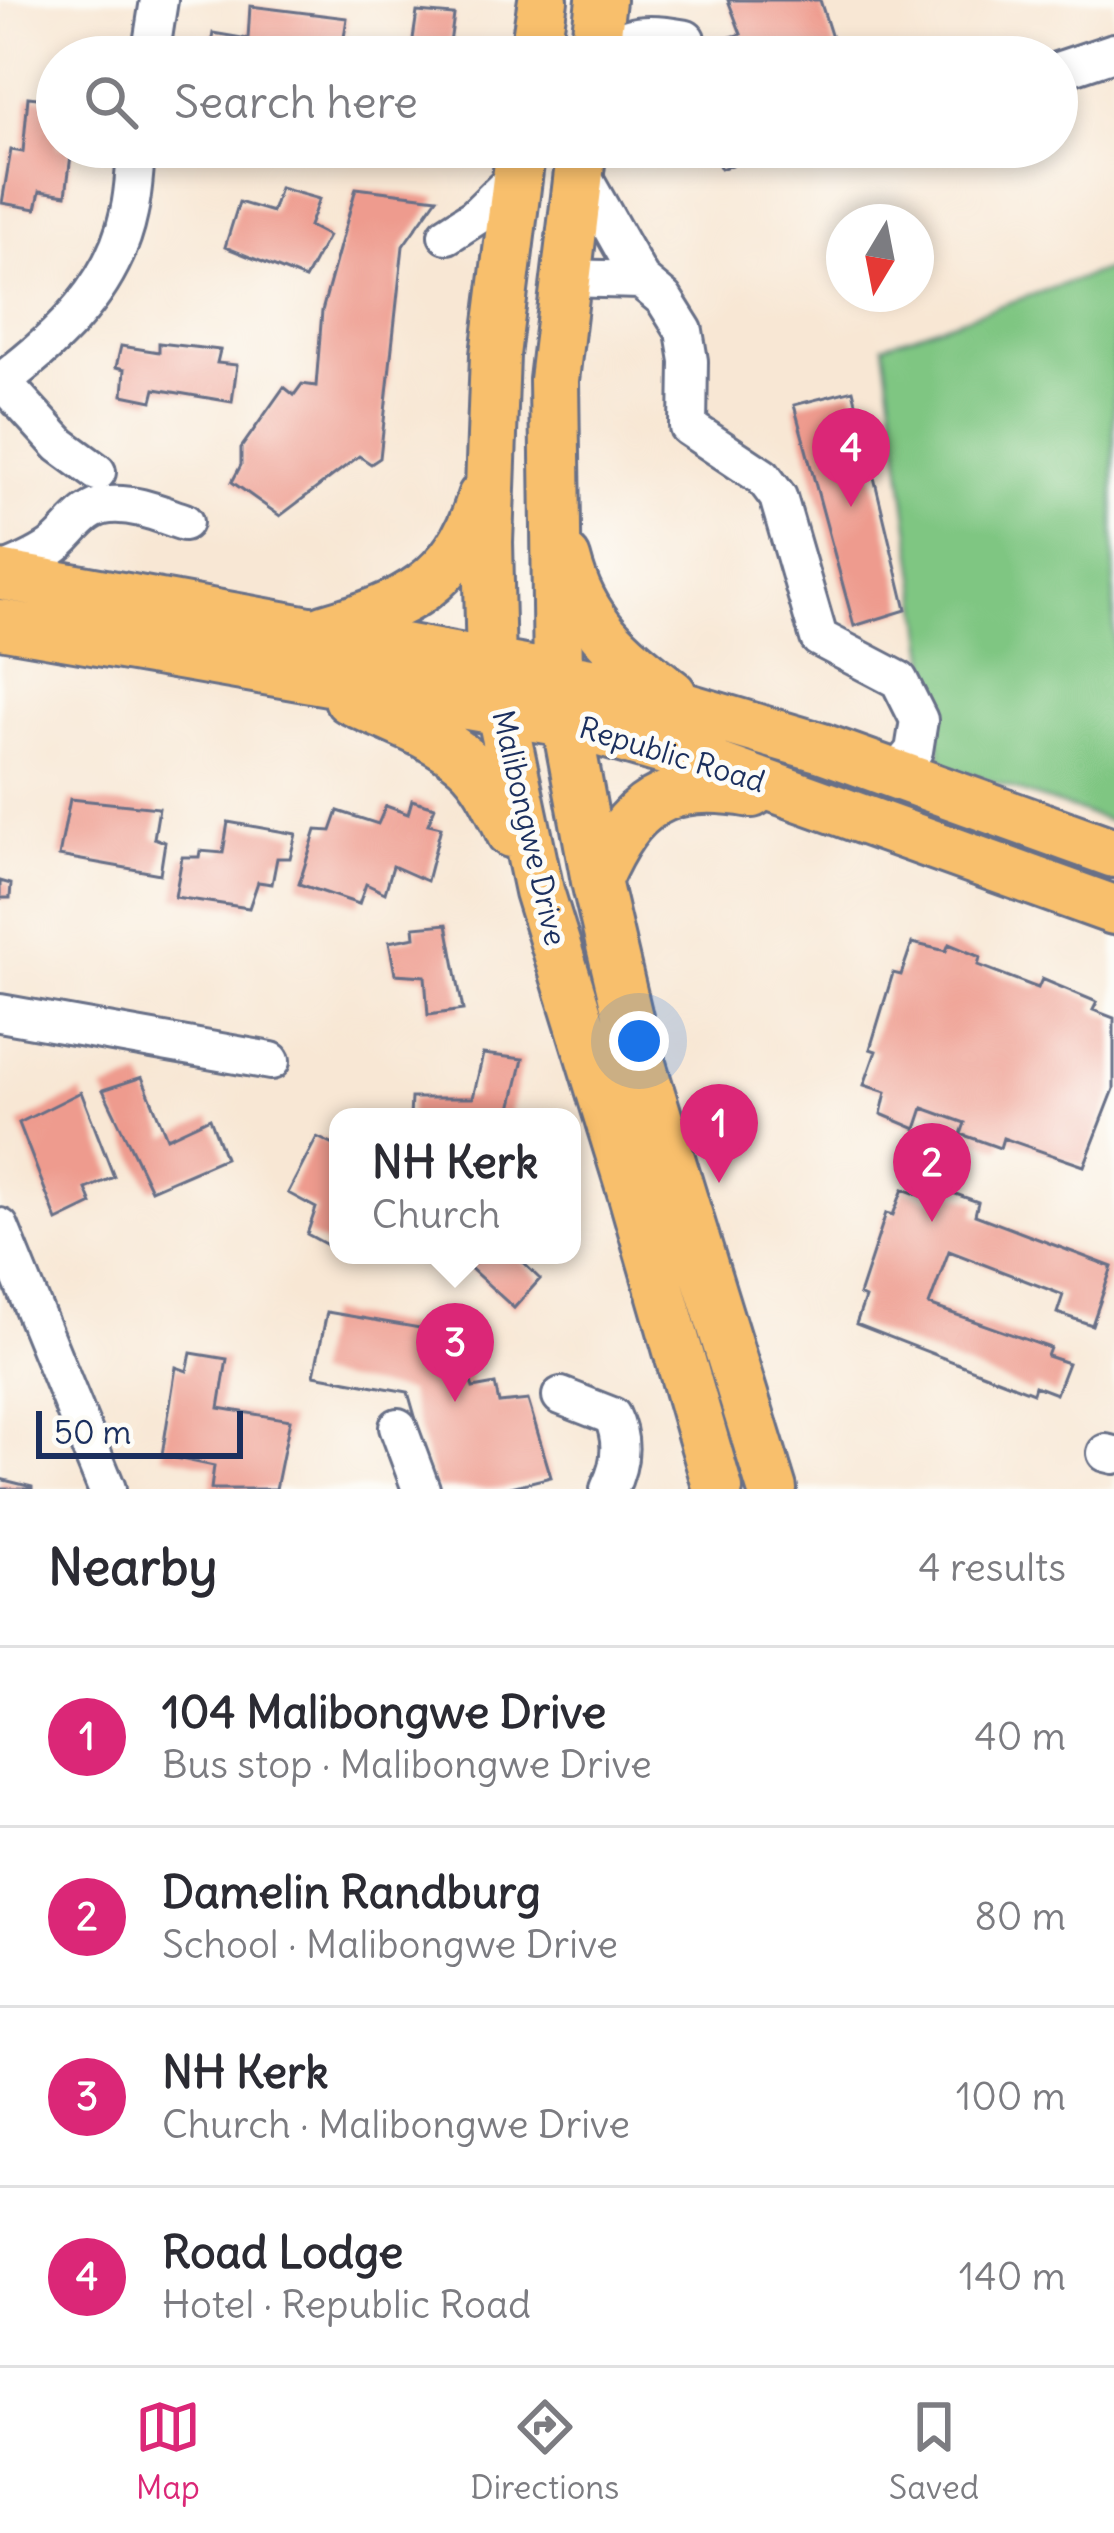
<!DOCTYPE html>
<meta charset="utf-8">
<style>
body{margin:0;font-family:Delius,sans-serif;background:#f2f2f3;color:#2b2b33}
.compass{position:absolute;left:826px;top:204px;width:108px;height:108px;border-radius:50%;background:#fff;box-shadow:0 6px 18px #0003;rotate:190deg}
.scale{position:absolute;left:36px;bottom:30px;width:207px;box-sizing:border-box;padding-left:12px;border:6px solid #1b2f5e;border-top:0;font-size:33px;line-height:42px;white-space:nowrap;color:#1b2f5e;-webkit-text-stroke:9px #fdfcf7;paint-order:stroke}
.you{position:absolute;left:639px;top:1041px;width:42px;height:42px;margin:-30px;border:9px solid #fff;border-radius:50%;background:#1a73e8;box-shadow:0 0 0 18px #1a73e833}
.badge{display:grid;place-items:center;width:78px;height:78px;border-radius:50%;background:#db2777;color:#fff;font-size:39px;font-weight:700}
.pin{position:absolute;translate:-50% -99px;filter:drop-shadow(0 3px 6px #0008)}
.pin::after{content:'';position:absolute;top:63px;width:42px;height:36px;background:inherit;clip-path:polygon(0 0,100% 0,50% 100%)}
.popup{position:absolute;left:329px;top:1108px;width:252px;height:156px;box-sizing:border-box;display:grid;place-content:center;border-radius:24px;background:#fff;filter:drop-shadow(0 3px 9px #0005);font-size:39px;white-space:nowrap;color:#7c7c81}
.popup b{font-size:45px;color:#2b2b33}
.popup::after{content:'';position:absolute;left:50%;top:100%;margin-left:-24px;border:24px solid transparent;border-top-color:#fff}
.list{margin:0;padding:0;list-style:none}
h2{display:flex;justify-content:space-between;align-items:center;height:156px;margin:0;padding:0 48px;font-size:51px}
h2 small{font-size:39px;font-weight:400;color:#7c7c81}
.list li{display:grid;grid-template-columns:78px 1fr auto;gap:36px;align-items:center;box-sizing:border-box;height:180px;padding:0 48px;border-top:3px solid #e1e1e2}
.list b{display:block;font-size:45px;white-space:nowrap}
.list p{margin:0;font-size:39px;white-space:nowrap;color:#7c7c81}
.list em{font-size:39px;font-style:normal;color:#7c7c81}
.icon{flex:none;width:66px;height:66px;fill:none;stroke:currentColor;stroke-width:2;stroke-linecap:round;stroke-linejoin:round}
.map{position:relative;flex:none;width:1114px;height:1489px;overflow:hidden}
.search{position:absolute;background:#fff;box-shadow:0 6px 18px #0003;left:36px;right:36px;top:36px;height:132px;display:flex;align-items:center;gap:30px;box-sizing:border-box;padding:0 42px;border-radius:66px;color:#7c7c81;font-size:45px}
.sheet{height:876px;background:#fff}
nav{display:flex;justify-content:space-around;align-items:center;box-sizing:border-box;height:168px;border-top:3px solid #e1e1e2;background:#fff;font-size:33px;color:#7c7c81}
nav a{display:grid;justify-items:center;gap:6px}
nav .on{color:#db2777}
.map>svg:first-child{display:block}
.green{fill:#7fc682;stroke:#4d7a70;stroke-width:3}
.building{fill:#ee9b8e}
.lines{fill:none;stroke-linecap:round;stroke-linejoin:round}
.minor-casing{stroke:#686f87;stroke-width:42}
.major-casing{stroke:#686f87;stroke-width:54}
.minor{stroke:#fff;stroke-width:36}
.major{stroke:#f8bf6c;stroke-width:48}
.labels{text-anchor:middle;stroke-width:10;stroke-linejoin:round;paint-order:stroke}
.street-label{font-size:30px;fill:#1b2f5e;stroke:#fdfcf7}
</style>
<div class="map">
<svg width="1114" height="1489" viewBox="0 0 1114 1489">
<rect width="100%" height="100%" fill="#fdfcf7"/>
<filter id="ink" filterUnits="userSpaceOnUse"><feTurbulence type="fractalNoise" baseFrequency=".00833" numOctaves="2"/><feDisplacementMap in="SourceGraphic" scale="24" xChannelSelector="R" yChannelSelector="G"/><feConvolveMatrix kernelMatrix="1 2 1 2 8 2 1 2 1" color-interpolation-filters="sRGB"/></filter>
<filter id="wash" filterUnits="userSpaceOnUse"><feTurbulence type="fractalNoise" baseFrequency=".004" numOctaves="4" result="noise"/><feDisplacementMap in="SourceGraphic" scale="48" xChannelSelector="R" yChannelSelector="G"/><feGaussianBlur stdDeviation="2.7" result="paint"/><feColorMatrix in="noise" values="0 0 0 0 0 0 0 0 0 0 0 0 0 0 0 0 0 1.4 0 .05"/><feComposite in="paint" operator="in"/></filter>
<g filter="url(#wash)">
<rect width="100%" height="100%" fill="#f8e7d4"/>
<path class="green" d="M1114,267V823L942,765L884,345Z"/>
<g id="blocks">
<path class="building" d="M728,0H820L838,57H716L711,43L741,34Z
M250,6L347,18L341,57L297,53L296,57H209L213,33L248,39Z
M417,12L454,15L448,57H386L388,48L411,53Z
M28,97L57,100V147H72L66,195L40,191L36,209L2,203L11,150L23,152Z
M709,147H778L721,169Z
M280,188L319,199L309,226L328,236L305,279L225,247L239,202L272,212Z
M356,188L437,198L403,246L380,458L371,464L359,456L280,516L232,482L241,465V448L284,387L294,395L302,384L316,386L322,311Z
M159,343L220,350L217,363L237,365L232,402L155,389L152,401L123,395L125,369L116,367L121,346L159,352Z
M853,390L906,610L854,626L794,405Z
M70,799L159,808L154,838L165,842L160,874L59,856Z
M412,800L435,807L428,824L441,827L427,881L393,866L385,893L366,884L359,904L299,884L316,830L331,831L338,811L378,824L386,806L408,814Z
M228,822L296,834L290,858H277L272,884L258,882L249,908L175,897L182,857H199L200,851L223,853Z
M0,881L11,884L10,898H0Z
M447,924L463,1010L428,1015L425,976L395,974L389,942L415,937L414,927Z
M912,943L946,951L949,944L980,957L978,965L1038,988L1042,979L1097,1002L1093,1010L1114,1018V1089L1084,1166L1003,1138L1000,1148L961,1134L965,1123L923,1108L916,1129L881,1114L886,1092L864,1085L876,1051L870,1049L893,973L901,975Z
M483,1054L523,1059L509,1117H410L411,1098H473Z
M142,1077L167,1138L210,1118L225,1158L151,1190L103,1090Z
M81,1092L114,1177L86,1189L92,1204L57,1221L19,1123Z
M317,1137L338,1147V1236L331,1247L307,1234L316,1208L288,1193Z
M939,1188L978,1202L975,1215L1112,1267L1092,1325L1057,1313L1063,1295L949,1251L929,1305L1050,1348L1047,1356L1068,1363L1056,1394L1035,1386L1033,1393L856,1324L865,1298L859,1295L886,1213L893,1215L903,1189L935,1201Z
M456,1255H515L540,1279L514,1308Z
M327,1312L455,1334L473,1388L495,1384L499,1403L528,1400L551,1477L503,1489H436L408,1392L314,1375Z
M191,1353L227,1359L219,1408L290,1420L276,1489H211L214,1466L162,1455L176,1367L187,1371Z
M0,1479L32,1487V1489H0Z"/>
</g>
</g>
<g filter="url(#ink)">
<use href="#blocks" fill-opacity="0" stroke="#686f87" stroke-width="3"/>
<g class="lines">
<g class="minor-casing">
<path id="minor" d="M150,57L159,0
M598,57C627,31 649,32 686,39
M1057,71L1114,52
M579,170L641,280L664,299L684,331L689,361L688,427L763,477L778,497L819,638L899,680L919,720L914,751L896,773
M447,235L475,217L517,176
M564,278L641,280
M0,379L60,445L97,472
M2,381C59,338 114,286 129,212C134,191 134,169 137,147
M0,573C18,566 35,559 51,548C72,533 82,507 110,505C136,503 160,514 184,522
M0,1013L271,1061
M0,1227L107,1489
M561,1396L612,1416C624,1441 621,1465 609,1489
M398,1427L421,1489
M1106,1453L1114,1455"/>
</g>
<g class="major-casing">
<path id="major" d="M534,57L543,0
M594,57L601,0
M521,147L495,355L488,542L491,665L539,891L632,1192L718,1489
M582,147L554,380L558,678L596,881L632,1035L772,1489
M566,559C583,626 621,654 672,694
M0,575L613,686L822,748L1114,853
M0,624L565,722L695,759L1114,910
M324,629C404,606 457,583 482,497
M349,699C387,718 434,733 466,761C487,779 499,808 511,833
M596,881C630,803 665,778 752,793"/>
</g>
<use href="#minor" class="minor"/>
<use href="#major" class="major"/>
</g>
</g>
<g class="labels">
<g class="street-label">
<text transform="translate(672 755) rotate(17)" y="10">Republic Road</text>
<text transform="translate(529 828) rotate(77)" y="10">Malibongwe Drive</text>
</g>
</g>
</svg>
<svg class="compass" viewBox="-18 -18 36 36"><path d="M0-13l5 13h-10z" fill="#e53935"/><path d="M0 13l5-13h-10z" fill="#7c7c81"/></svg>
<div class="scale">50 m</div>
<div class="you"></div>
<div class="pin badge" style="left:719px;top:1183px">1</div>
<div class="pin badge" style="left:932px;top:1222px">2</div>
<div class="pin badge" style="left:455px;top:1402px">3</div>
<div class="popup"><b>NH Kerk</b>Church</div>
<div class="pin badge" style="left:851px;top:507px">4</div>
<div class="search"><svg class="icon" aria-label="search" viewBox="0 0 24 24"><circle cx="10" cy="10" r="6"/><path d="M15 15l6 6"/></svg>Search here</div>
</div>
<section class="sheet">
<h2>Nearby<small>4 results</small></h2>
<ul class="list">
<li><span class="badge">1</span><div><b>104 Malibongwe Drive</b><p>Bus stop · Malibongwe Drive</p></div><em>40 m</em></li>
<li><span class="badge">2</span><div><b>Damelin Randburg</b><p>School · Malibongwe Drive</p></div><em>80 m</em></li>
<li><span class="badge">3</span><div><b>NH Kerk</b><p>Church · Malibongwe Drive</p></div><em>100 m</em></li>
<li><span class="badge">4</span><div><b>Road Lodge</b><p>Hotel · Republic Road</p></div><em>140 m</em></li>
</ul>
</section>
<nav>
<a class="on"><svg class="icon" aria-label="map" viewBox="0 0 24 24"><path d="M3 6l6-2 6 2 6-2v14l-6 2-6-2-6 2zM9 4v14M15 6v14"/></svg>Map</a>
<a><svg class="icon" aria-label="directions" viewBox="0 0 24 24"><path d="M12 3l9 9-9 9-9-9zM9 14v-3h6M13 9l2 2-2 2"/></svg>Directions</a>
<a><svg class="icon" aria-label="saved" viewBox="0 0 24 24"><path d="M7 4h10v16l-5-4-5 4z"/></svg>Saved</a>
</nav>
